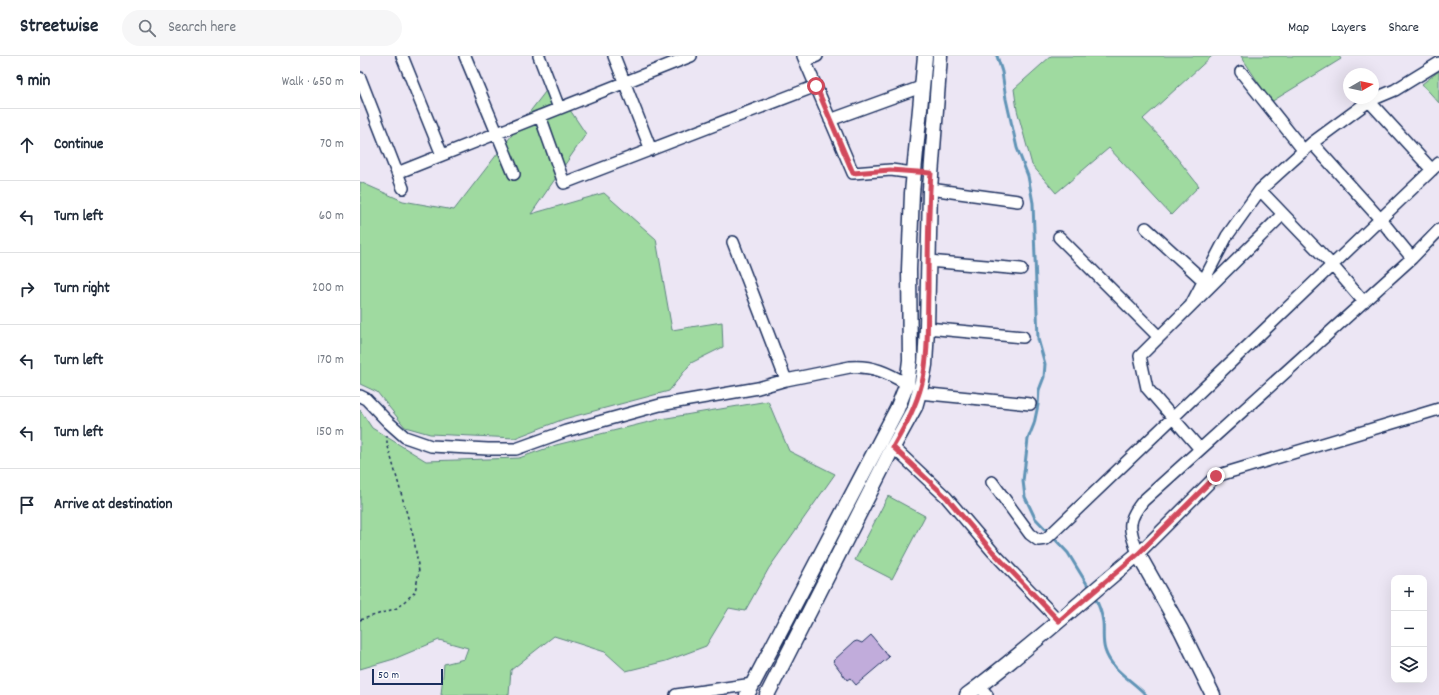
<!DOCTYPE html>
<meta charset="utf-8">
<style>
body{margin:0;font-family:Dekko,sans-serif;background:#f6f6f7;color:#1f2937}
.controls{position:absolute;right:12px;bottom:12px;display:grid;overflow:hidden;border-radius:8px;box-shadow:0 4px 16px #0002}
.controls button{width:36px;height:36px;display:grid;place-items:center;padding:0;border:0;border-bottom:1px solid #e0e1e3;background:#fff;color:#1f2937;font:20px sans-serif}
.compass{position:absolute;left:983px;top:12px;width:36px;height:36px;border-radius:50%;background:#fff;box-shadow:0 4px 16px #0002;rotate:81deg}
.scale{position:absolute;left:12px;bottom:10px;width:71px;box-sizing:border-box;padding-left:4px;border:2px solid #1b2f5e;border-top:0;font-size:11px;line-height:14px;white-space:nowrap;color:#1b2f5e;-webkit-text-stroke:3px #fff;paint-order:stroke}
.stop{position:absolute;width:12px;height:12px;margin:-9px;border:3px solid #d1495b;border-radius:50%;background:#fff}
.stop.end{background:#d1495b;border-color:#fff;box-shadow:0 1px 4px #0008}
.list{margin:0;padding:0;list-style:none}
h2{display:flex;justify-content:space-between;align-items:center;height:52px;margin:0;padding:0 16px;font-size:17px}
h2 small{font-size:13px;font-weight:400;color:#747a83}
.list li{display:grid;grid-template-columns:26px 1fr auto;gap:12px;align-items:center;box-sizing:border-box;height:72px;padding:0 16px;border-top:1px solid #e0e1e3}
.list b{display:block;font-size:15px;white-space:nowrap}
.list em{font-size:13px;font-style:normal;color:#747a83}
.icon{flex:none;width:22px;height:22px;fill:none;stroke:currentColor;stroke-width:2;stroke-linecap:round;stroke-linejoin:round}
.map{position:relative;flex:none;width:1079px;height:639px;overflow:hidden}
header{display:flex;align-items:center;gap:24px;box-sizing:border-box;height:56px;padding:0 20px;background:#fff;border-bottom:1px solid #e0e1e3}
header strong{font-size:19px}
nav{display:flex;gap:22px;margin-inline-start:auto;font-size:14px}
.search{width:280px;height:36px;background:#f6f6f7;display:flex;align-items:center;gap:10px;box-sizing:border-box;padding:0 14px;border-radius:22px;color:#747a83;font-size:15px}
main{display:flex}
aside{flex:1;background:#fff}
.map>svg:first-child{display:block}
.green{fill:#9fdaa0;stroke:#5d847f}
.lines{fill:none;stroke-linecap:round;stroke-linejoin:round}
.stream{stroke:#6194b6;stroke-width:3}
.building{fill:#c1acdb;stroke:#1b2f5e}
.minor-casing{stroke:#1b2f5e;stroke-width:14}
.major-casing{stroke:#1b2f5e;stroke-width:17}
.path{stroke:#1b2f5e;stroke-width:1.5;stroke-dasharray:3 3;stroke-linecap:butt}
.minor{stroke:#fff;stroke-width:11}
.major{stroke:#fff;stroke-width:14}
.route{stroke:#d1495b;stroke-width:5}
</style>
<header>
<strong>Streetwise</strong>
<div class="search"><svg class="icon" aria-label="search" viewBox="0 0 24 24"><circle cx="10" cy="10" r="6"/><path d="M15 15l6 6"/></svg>Search here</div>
<nav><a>Map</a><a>Layers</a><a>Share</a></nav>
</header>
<main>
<aside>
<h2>9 min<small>Walk · 650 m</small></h2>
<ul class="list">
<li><svg class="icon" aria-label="ahead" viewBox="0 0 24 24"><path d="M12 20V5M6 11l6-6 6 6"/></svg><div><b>Continue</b></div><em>70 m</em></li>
<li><svg class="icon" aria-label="left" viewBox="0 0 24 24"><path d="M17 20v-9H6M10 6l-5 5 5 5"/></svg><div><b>Turn left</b></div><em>60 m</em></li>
<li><svg class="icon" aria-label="right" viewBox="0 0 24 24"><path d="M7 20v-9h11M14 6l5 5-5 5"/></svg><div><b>Turn right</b></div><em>200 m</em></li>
<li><svg class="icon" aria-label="left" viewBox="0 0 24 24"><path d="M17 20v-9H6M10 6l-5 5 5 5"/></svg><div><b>Turn left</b></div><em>170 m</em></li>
<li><svg class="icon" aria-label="left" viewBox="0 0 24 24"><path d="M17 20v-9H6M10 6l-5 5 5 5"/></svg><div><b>Turn left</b></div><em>150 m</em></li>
<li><svg class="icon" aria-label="arrive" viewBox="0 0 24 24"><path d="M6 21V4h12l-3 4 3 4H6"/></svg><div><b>Arrive at destination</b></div></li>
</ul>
</aside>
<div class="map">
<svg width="1079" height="639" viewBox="0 0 1079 639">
<rect width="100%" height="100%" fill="#ece6f4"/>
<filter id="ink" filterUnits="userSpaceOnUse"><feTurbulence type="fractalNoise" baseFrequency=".025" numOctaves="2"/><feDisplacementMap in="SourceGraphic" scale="8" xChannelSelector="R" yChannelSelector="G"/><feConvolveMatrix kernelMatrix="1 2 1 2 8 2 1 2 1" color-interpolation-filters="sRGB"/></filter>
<g filter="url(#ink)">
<path class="green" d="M691,0H852L783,63L802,83L839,130L811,159L749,92L696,137L672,109L657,54L654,33Z
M881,0H979L981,3L911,46Z
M1079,15V47L1062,28Z
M192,27L226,78L171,158L244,137L296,183L312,274L362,266L363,291L331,307L309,335L204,363L155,382L70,378L45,371L17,336L0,328V126L43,145L94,154Z
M408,345L429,395L475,418L409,512L385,555L369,552L346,590L306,605L266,615L245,596L194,580L151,614L149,639H81L84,608L104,603L108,592L79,584L34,603L0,613V354L12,372L66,405L159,402L196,389L301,363Z
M528,440L565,460L532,523L495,504Z"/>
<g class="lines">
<path class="stream" d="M637,0L642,16L646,43L657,92L668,120L673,147L678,283L685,308L684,321L679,334L678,349L674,368L668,383L663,425L665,441L675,462L708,497L730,533
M734,540C738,547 742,558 743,566C744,575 742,585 745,594C751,614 772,624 786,639"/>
</g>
<path class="building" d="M511,579L529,601L496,629L490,622L487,624L473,605L494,586L497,585L502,587Z"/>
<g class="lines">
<g class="minor-casing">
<path id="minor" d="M42,0L82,99
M105,0L154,118
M179,0L199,52
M254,0L291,94
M443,0L493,117L531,114L553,117
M445,5L457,0
M881,16L944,95
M0,22L43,132
M1009,45L1072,114
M180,60L204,127L456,30
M470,64L561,31
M952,87L1021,164L1052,202
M37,117L331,0
M570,133L658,145
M900,134L972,209L1004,246
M786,172L844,225
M1079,174L1052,202L783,445C765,467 770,473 778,498L856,420L1079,353
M699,181L799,281
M373,186L426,324
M568,205L661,213
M832,247L867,180L900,134L952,87L1009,45L1035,34L1079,7
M567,272L663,281
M559,337L670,348
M0,340L6,343L28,366L45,381L71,390L128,393H156L206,375L300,349L398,332L426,324L490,311C512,309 528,317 547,328
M533,391L586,441L633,496L699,565
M840,393L787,332L780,300L923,158
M632,426L670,478L678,484L686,483L1079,107
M619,630L627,639
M316,639L393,628"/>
</g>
<g class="major-casing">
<path id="major" d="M387,639L537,353L547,328L550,304L549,214L552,137L565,0
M407,639L533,391L555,351L562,326L565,309L567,272L570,133L580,0
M607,639C667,595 721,545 778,498L821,574L853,639"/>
</g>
<path class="path" d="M0,564L37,552L55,536L59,516L54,483L27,387V380"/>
<use href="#minor" class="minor"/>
<use href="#major" class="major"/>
</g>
</g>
<g class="lines" filter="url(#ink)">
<path class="route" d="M456,30L493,117L530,114L571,117C568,157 568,197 568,236C567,266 569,298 562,327C556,351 545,370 533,391L586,441L633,496L699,565L778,498L856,420"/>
</g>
</svg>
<div class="controls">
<button>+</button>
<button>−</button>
<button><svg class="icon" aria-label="layers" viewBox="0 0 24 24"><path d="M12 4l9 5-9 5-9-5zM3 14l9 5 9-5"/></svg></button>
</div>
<svg class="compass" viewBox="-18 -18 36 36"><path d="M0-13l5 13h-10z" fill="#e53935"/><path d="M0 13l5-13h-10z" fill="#747a83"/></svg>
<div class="scale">50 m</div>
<div class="stop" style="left:456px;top:30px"></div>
<div class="stop end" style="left:856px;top:420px"></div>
</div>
</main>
